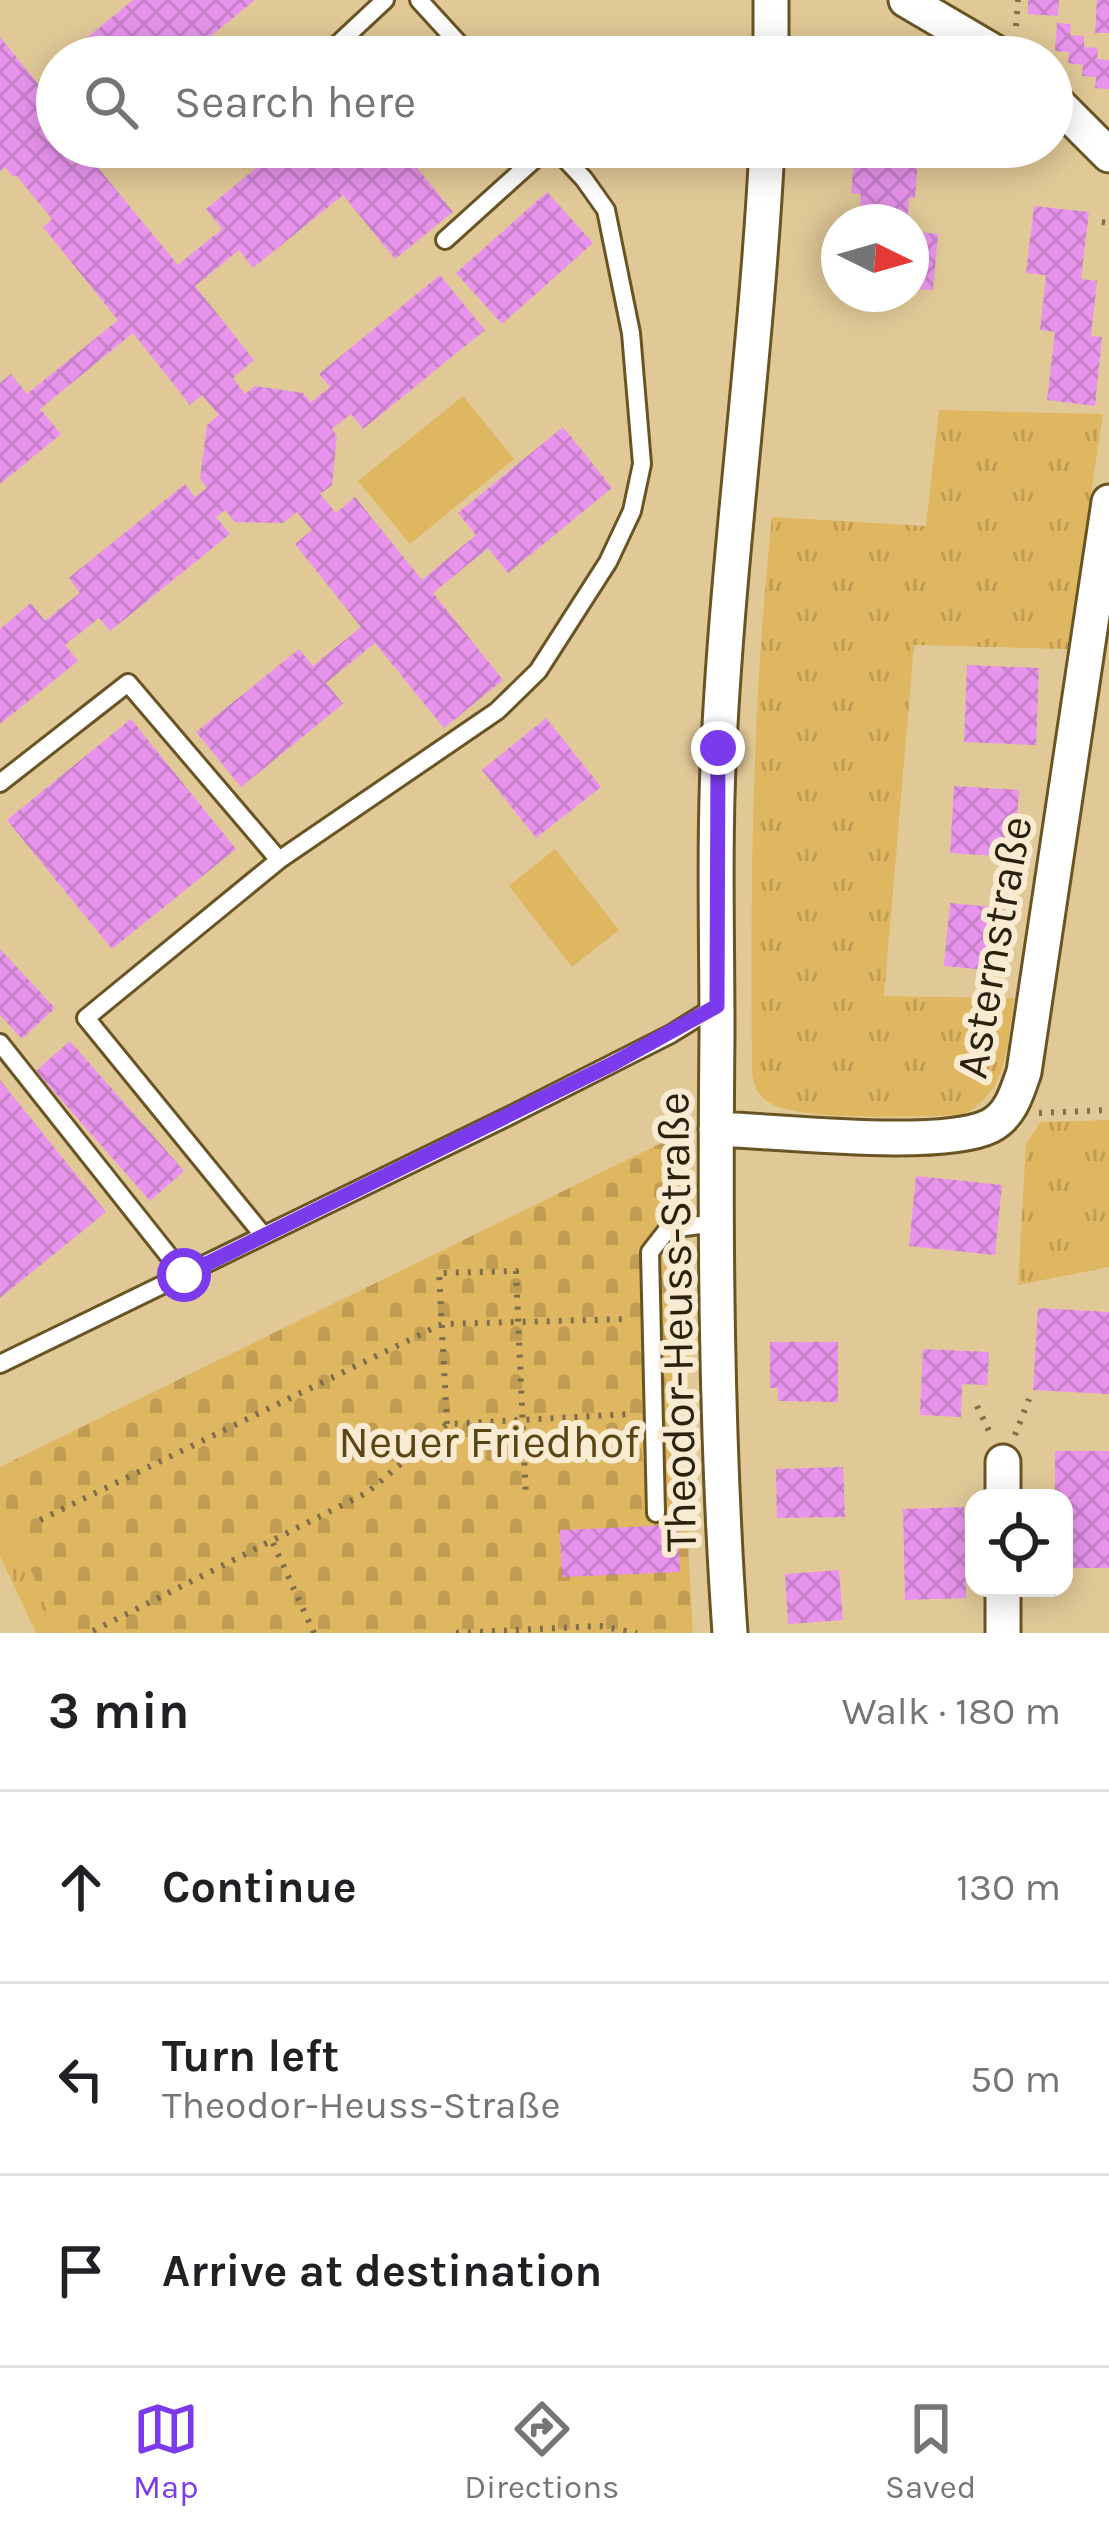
<!DOCTYPE html>
<meta charset="utf-8">
<style>
body{margin:0;font-family:Karla,sans-serif;background:#f6f6f6;color:#202124}
.controls{position:absolute;right:36px;bottom:36px;display:grid;overflow:hidden;border-radius:24px;box-shadow:0 6px 30px #0003}
.controls button{width:108px;height:108px;display:grid;place-items:center;padding:0;border:0;border-bottom:3px solid #e0e0e0;background:#fff;color:#202124;font:60px sans-serif}
.compass{position:absolute;left:821px;top:204px;width:108px;height:108px;border-radius:50%;background:#fff;box-shadow:0 6px 30px #0003;rotate:95deg}
.stop{position:absolute;width:36px;height:36px;margin:-27px;border:9px solid #7c3aed;border-radius:50%;background:#fff}
.stop.end{background:#7c3aed;border-color:#fff;box-shadow:0 3px 12px #0008}
.list{margin:0;padding:0;list-style:none}
h2{display:flex;justify-content:space-between;align-items:center;height:156px;margin:0;padding:0 48px;font-size:51px}
h2 small{font-size:39px;font-weight:400;color:#757577}
.list li{display:grid;grid-template-columns:78px 1fr auto;gap:36px;align-items:center;box-sizing:border-box;height:192px;padding:0 48px;border-top:3px solid #e0e0e0}
.list b{display:block;font-size:45px;white-space:nowrap}
.list p{margin:0;font-size:39px;white-space:nowrap;color:#757577}
.list em{font-size:39px;font-style:normal;color:#757577}
.icon{flex:none;width:66px;height:66px;fill:none;stroke:currentColor;stroke-width:2;stroke-linecap:round;stroke-linejoin:round}
.map{position:relative;flex:none;width:1109px;height:1633px;overflow:hidden}
.search{position:absolute;background:#fff;box-shadow:0 6px 30px #0003;left:36px;right:36px;top:36px;height:132px;display:flex;align-items:center;gap:30px;box-sizing:border-box;padding:0 42px;border-radius:66px;color:#757577;font-size:45px}
.sheet{height:732px;background:#fff}
nav{display:flex;justify-content:space-around;align-items:center;box-sizing:border-box;height:168px;border-top:3px solid #e0e0e0;background:#fff;font-size:33px;color:#757577}
nav a{display:grid;justify-items:center;gap:6px}
nav .on{color:#7c3aed}
.map>svg:first-child{display:block}
.grass{fill:url(#grass-tufts)}
.cemetery{fill:url(#cemetery-stones)}
.park{fill:#dfb760}
.building{fill:url(#building-cross-hatch)}
.lines{fill:none;stroke-linecap:round;stroke-linejoin:round}
.service-casing{stroke:#695424;stroke-width:22}
.minor-casing{stroke:#695424;stroke-width:39}
.path{stroke:#7e6e4c;stroke-width:6;stroke-dasharray:3 9;stroke-linecap:butt}
.service{stroke:#fff;stroke-width:16}
.minor{stroke:#fff;stroke-width:33}
.route{stroke:#7c3aed;stroke-width:15}
.labels{text-anchor:middle;stroke-width:12;stroke-linejoin:round;paint-order:stroke}
.street-label{font-size:45px;fill:#2b220e;stroke:#f8ebd2}
.park-label{font-size:45px;fill:#5b4512;stroke:#f8ebd2}
</style>
<div class="map">
<svg width="1109" height="1633" viewBox="0 0 1109 1633">
<defs>
<pattern id="grass-tufts" width="24" height="20" patternUnits="userSpaceOnUse" patternTransform="scale(3)"><rect width="24" height="20" fill="#dfb760"/><path d="M3 7l-1-3M5 7V3M7 7l1-3M15 17l-1-3M17 17v-4M19 17l1-3" fill="none" stroke="#c09d52"/></pattern>
<pattern id="cemetery-stones" width="16" height="16" patternUnits="userSpaceOnUse" patternTransform="scale(3)"><rect width="16" height="16" fill="#dfb760"/><path d="M2 7V4a2 2 0 0 1 4 0v3zM10 15v-3a2 2 0 0 1 4 0v3z" fill="#c09d52"/></pattern>
<pattern id="building-cross-hatch" width="8" height="8" patternUnits="userSpaceOnUse" patternTransform="scale(3)"><rect width="8" height="8" fill="#e894ed"/><path d="M0 0l8 8M0 8l8-8" fill="none" stroke="#c77fca"/></pattern>
</defs>
<rect width="100%" height="100%" fill="#e1c997"/>
<path class="grass" d="M939,410L1103,414L1068,649L914,645L884,996L1014,998C1007,1044 1009,1093 962,1115C921,1116 801,1122 770,1103C756,1094 754,1085 752,1071C750,885 752,702 772,517L926,526Z
M1109,1120V1267L1018,1285L1026,1144L1040,1122Z
M0,1505L60,1633H36L0,1556Z"/>
<path class="cemetery" d="M682,1133L678,1368L693,1633H60L0,1505V1467Z"/>
<path class="park" d="M463,396L514,459L410,544L358,481Z
M555,849L619,930L572,967L509,886Z"/>
<path class="building" d="M133,0H255L185,57H80L73,49Z
M1028,0H1059L1058,16L1028,14Z
M1097,0H1109V33H1095Z
M1057,23L1071,24L1070,35L1084,36V47L1098,48L1097,59L1109,60V89L1095,88L1096,77L1082,76L1083,65L1068,63L1069,52L1055,51Z
M0,37L52,101L57,97V147H81L178,265L222,229L206,209L282,147H400L453,212L395,259L343,195L253,268L239,250L195,286L254,360L233,378L245,394L255,386L303,393L311,402L330,387L319,374L440,275L485,330L363,429L351,414L332,429L337,436L332,485L320,494L336,513L355,497L422,580L476,535L458,513L563,427L612,488L508,573L488,548L433,593L503,680L444,728L375,643L326,683L343,704L241,787L196,732L299,649L313,666L361,627L295,544L312,530L297,512L283,523L235,522L225,510L216,517L230,534L110,631L99,618L65,645L78,661L0,724V629L31,603L45,621L80,593L69,578L185,484L195,497L207,488L200,479L207,425L219,415L202,395L190,405L133,333L40,409L61,434L0,484V383L11,374L27,394L118,320L43,227L52,219L16,175L13,177L5,167L0,171Z
M855,147H919L915,198H909L907,222H859L861,194L851,193Z
M992,147H1022L1021,164L1007,163L1008,152L992,151Z
M547,192L593,243L502,324L456,273Z
M1034,206L1089,212L1081,279L1097,281L1091,336L1102,337L1095,406L1047,400L1055,332L1040,330L1046,275L1026,273Z
M911,231L938,234L933,290L911,289Z
M967,665L1039,668L1036,745L964,742Z
M546,718L601,787L536,838L482,770Z
M131,719L236,849L112,949L7,820Z
M954,786L1019,790L1014,857L950,853Z
M950,903L1005,908L999,971L944,966Z
M0,949L55,1008L22,1039L0,1015Z
M70,1041L184,1171L150,1201L36,1071Z
M0,1080L106,1212L0,1298Z
M916,1176L1002,1185L995,1255L909,1246Z
M1038,1308L1109,1312V1394L1033,1390Z
M770,1342H838V1402L778,1401V1388H770Z
M923,1349L989,1352L987,1385L962,1384L961,1417L920,1415Z
M1055,1451H1109V1568H1065V1496H1055Z
M843,1467L845,1517L777,1518L776,1469Z
M964,1507L966,1598L905,1600L903,1509Z
M678,1525L680,1572L562,1577L560,1530Z
M839,1570L843,1620L788,1624L785,1574Z"/>
<g class="lines">
<g class="service-casing">
<path id="service" d="M419,0L471,57
M324,57L385,0
M445,240L548,147
M0,783L128,683L279,860
M0,1043L184,1275
M263,1235L86,1018L279,860L497,711L538,671L608,562L632,511L642,464L631,333L606,210L584,179L554,147
M0,1364L505,1118L671,1034L716,1006
M656,1513L650,1252L668,1229L717,1223"/>
</g>
<g class="minor-casing">
<path id="minor" d="M906,0L1003,57
M771,57V0
M1052,98L1109,155
M716,1129C777,1131 941,1150 990,1126C1011,1115 1017,1092 1024,1072L1109,502
M1003,1498V1462
M730,1633C716,1434 715,1234 717,1034C717,937 714,841 719,744C729,544 757,347 767,147
M1003,1633V1588"/>
</g>
<path class="path" d="M1016,26L1018,0
M1102,222L1109,223
M1039,1113L1109,1110
M977,1406L990,1433
M447,1424L439,1273L516,1271L526,1498
M1015,1435L1029,1399
M40,1520L442,1324L630,1319
M273,1543L314,1633
M93,1631L368,1492L447,1424L631,1414
M456,1633L600,1626L637,1633"/>
<use href="#service" class="service"/>
<use href="#minor" class="minor"/>
</g>
<g class="lines">
<path class="route" d="M184,1275L614,1063L717,1006L718,748"/>
</g>
<g class="labels">
<g class="street-label">
<text transform="translate(993 947) rotate(-80)" y="16">Asternstraße</text>
<text transform="translate(676 1322) rotate(-91)" y="16">Theodor-Heuss-Straße</text>
</g>
<g class="park-label">
<text x="489" y="1457">Neuer Friedhof</text>
</g>
</g>
</svg>
<div class="controls">
<button><svg class="icon" aria-label="locate" viewBox="0 0 24 24"><circle cx="12" cy="12" r="6"/><path d="M12 2v4M12 18v4M2 12h4M18 12h4"/></svg></button>
</div>
<svg class="compass" viewBox="-18 -18 36 36"><path d="M0-13l5 13h-10z" fill="#e53935"/><path d="M0 13l5-13h-10z" fill="#757577"/></svg>
<div class="stop" style="left:184px;top:1275px"></div>
<div class="stop end" style="left:718px;top:748px"></div>
<div class="search"><svg class="icon" aria-label="search" viewBox="0 0 24 24"><circle cx="10" cy="10" r="6"/><path d="M15 15l6 6"/></svg>Search here</div>
</div>
<section class="sheet">
<h2>3 min<small>Walk · 180 m</small></h2>
<ul class="list">
<li><svg class="icon" aria-label="ahead" viewBox="0 0 24 24"><path d="M12 20V5M6 11l6-6 6 6"/></svg><div><b>Continue</b></div><em>130 m</em></li>
<li><svg class="icon" aria-label="left" viewBox="0 0 24 24"><path d="M17 20v-9H6M10 6l-5 5 5 5"/></svg><div><b>Turn left</b><p>Theodor-Heuss-Straße</p></div><em>50 m</em></li>
<li><svg class="icon" aria-label="arrive" viewBox="0 0 24 24"><path d="M6 21V4h12l-3 4 3 4H6"/></svg><div><b>Arrive at destination</b></div></li>
</ul>
</section>
<nav>
<a class="on"><svg class="icon" aria-label="map" viewBox="0 0 24 24"><path d="M3 6l6-2 6 2 6-2v14l-6 2-6-2-6 2zM9 4v14M15 6v14"/></svg>Map</a>
<a><svg class="icon" aria-label="directions" viewBox="0 0 24 24"><path d="M12 3l9 9-9 9-9-9zM9 14v-3h6M13 9l2 2-2 2"/></svg>Directions</a>
<a><svg class="icon" aria-label="saved" viewBox="0 0 24 24"><path d="M7 4h10v16l-5-4-5 4z"/></svg>Saved</a>
</nav>
